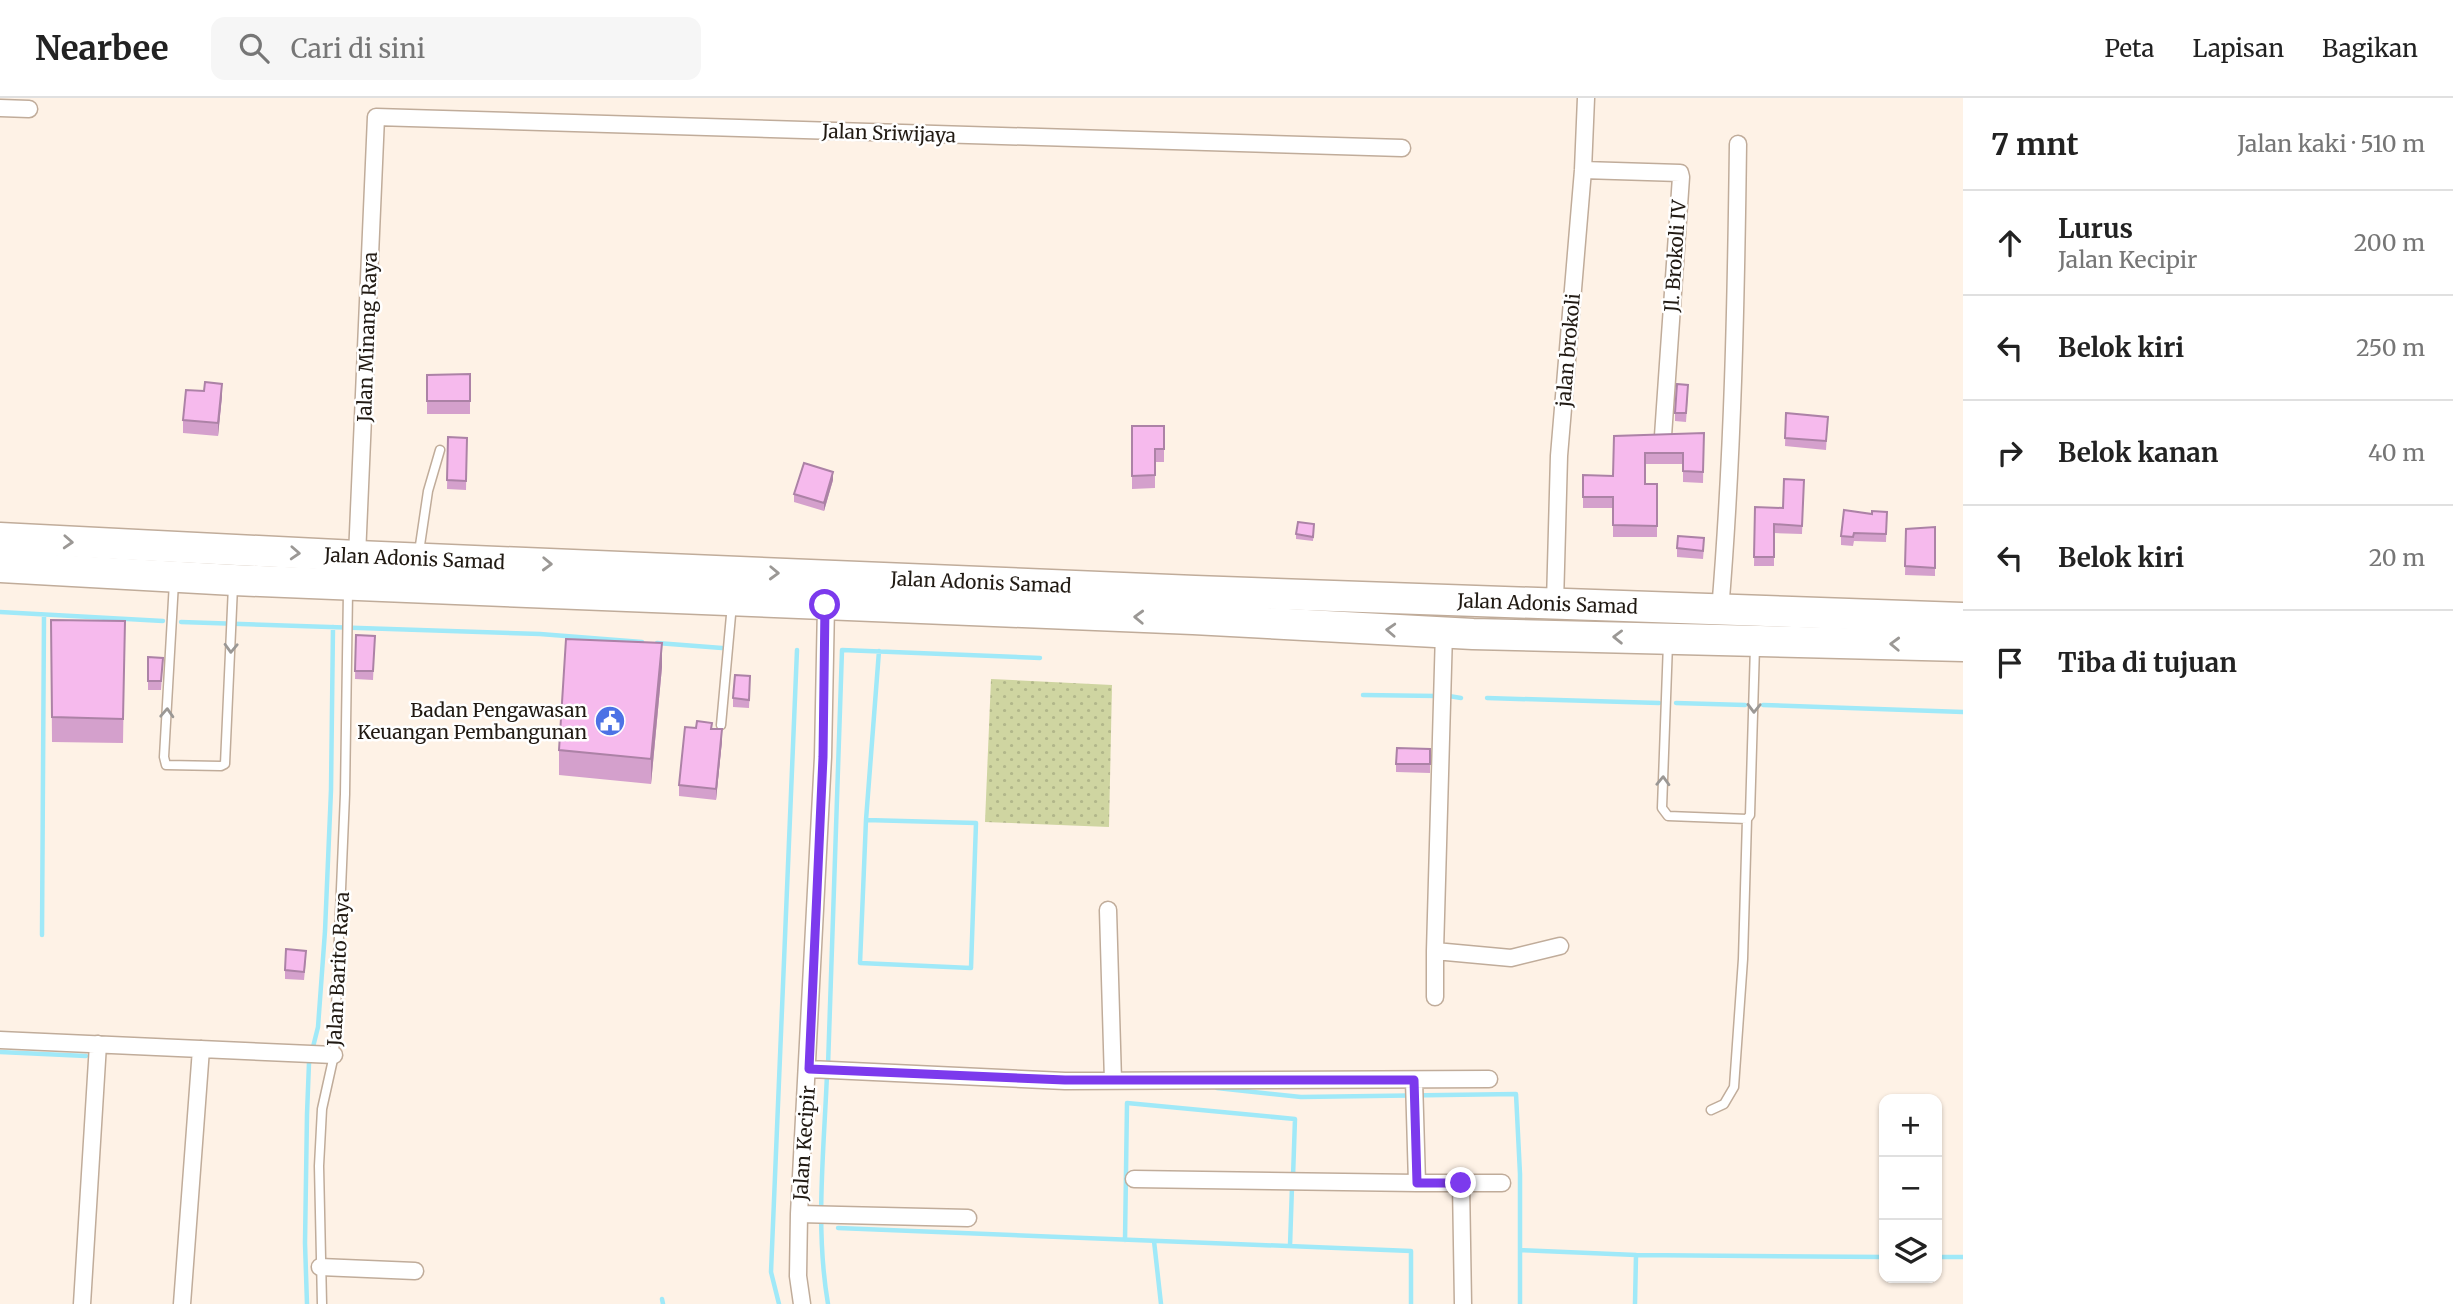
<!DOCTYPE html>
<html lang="id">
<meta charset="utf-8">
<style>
body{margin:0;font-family:Merriweather,serif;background:#f6f6f6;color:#222}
.controls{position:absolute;right:21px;bottom:21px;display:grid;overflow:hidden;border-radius:14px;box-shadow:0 2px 5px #0004}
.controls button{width:63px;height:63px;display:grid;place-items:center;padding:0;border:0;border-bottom:2px solid #e0e0e0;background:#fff;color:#222;font:35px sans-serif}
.stop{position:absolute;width:21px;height:21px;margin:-16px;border:5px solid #7c3aed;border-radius:50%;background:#fff}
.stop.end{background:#7c3aed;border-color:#fff;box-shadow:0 2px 7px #0008}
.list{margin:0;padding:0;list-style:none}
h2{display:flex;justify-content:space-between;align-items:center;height:91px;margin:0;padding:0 28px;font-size:30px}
h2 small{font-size:23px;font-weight:400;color:#767676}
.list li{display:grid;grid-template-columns:46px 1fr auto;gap:21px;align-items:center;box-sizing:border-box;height:105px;padding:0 28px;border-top:2px solid #e0e0e0}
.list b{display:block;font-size:26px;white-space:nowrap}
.list p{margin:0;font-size:23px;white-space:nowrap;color:#767676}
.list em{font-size:23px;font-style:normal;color:#767676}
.icon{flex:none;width:38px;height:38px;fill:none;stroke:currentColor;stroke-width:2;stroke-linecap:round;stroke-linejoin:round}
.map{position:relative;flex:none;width:1963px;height:1206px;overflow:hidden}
header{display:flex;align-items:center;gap:42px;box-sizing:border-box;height:98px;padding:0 35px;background:#fff;border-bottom:2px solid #e0e0e0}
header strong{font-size:33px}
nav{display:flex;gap:38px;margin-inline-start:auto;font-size:24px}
.search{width:490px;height:63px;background:#f6f6f6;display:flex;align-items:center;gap:18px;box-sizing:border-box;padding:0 24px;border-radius:14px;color:#767676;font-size:26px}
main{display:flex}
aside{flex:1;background:#fff}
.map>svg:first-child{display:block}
.green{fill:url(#green-dots)}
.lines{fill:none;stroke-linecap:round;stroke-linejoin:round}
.stream{stroke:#a0e9f8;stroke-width:4.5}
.lane-casing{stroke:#c0ac9a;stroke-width:11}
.street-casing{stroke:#c0ac9a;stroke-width:19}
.highway-casing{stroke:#c0ac9a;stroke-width:33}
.lane{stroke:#fff;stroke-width:8}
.street{stroke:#fff;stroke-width:16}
.highway{stroke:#fff;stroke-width:30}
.wall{fill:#d4a0cc}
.shaded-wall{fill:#ac82a6}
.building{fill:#f6baed;stroke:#ac82a6;stroke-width:2}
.oneway{stroke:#9b9895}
.route{stroke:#7c3aed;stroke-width:9}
.labels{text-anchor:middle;stroke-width:5;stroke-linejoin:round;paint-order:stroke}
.street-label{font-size:19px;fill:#211a13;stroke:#fff}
.poi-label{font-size:19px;fill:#211a13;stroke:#fff;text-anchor:end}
</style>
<header>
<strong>Nearbee</strong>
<div class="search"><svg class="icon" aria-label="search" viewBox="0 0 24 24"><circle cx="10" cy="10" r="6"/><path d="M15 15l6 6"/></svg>Cari di sini</div>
<nav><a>Peta</a><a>Lapisan</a><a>Bagikan</a></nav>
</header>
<main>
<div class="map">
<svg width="1963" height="1206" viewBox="0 0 1963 1206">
<defs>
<pattern id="green-dots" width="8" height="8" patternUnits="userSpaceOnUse" patternTransform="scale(1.75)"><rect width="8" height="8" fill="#cfd5a1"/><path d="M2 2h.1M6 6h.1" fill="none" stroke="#b1b68a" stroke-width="1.8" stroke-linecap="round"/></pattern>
</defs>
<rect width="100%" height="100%" fill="#fef2e6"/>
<path class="green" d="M991,581L1112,587L1109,729L985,724Z"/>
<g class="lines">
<path class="stream" d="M0,514L163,523
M181,524L540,536L642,544
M657,545L722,550
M1363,597L1437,598
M1449,598L1461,600
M1487,600L1659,605
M1676,605L1745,607
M1763,607L1963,614
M866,722L976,725L971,870L860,865L866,722L879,553
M42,837L44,517
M0,954L86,958
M828,968L842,552L1040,560
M827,976C824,1053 815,1130 828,1206
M1217,990L1301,999L1516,996L1520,1076V1206
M838,1130L1411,1153V1206
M1125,1142L1127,1005L1295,1021L1293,1079
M1154,1143L1161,1206
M1290,1148L1292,1088
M1520,1152L1636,1157
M1937,1159H1963
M662,1201L663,1206
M307,1206L305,1145L307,1016L309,965L318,929L325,833L331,692L333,529
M779,1206L771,1174L797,552
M1635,1206L1636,1157L1884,1159"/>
<g class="lane-casing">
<path id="lane" d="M419,454L428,393L440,352
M174,484L164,659L166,667L221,668L225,666L233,488
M1668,545L1662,710L1668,718L1747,721L1750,717L1755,548
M721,627L732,506
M1711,1012L1724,1006L1734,989L1743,861L1747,721
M322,1206L319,1068L322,1011L334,957L345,696L348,493"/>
</g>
<g class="street-casing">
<path id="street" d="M0,10L29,11
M1583,72L1680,75L1681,79L1663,338
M357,458L376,19L1402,50
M1555,505L1559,358L1583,72L1586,0
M1720,513C1733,357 1736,202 1738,46
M1444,534L1435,853L1511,860L1560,848
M1108,812L1113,983
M1435,853V899
M0,942L334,957
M809,971L1065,983L1489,981
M1414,982L1417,1085H1461
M1134,1081L1417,1085
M799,1116L968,1120
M320,1169L415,1173
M82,1206L98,946
M182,1206L201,951
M802,1206L798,1178L799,1116L823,659L826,507
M1463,1206L1461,1085H1502"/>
</g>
<g class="highway-casing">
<g id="highway">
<path id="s1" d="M0,440L357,458L1195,493L1963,520"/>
<path d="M0,469L234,482L1193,521L1473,536L1963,548"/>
</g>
</g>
<use href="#lane" class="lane"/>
<use href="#street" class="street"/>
<use href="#highway" class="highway"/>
</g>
<path class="wall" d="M470,276V316H427V277Z
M1688,295L1686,324L1675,323V315Z
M222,298L218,338L183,335V322Z
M1786,315L1828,319L1826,352L1785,348Z
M1132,328H1164V364H1155V390L1132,391Z
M1704,335L1703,385L1683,384V366H1645V386H1657V439H1613V410H1583V377L1613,378L1614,338Z
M448,339L467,340L466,392L447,391Z
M833,382L824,413L794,404V396Z
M1804,382L1802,436L1774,435V468H1754L1755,409L1783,410Z
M1887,414L1886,444L1854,443L1853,448L1841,447V438L1872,416Z
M1314,426L1313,443L1296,441V436Z
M1935,429V478L1905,477L1906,431Z
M1704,449L1703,461L1677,459V450Z
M51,522L125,523L123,645L52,644Z
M356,537L375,538L373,582L355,581Z
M148,559L163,560L161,592H148Z
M662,569L651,686L559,677V652Z
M750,587L749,610L733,609V600Z
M712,631L722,643L716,702L679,698V687Z
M1430,651V675L1396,674V666Z
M306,861L304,882L285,881V872Z"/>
<path class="shaded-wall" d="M222,286V298L218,338V325Z
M833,374V382L824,413V405Z
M662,545V569L651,686V661Z
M722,631V643L716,702V691Z"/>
<path class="building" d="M470,276V303H427V277Z
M205,284L222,286L218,325L183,322L186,292L204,293Z
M1677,286L1688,287L1686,315H1675Z
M1786,315L1828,319L1826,343L1785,340Z
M1132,328H1164V351H1155V377L1132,378Z
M1704,335L1703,374L1683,373V355H1645V386H1657V428L1613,427V399H1583V377L1613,378L1614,338Z
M448,339L467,340L466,383L447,382Z
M804,365L833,374L824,405L794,396Z
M1784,381L1804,382L1802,428L1774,426V459H1754L1755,409L1783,410Z
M1844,412L1872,416V413L1887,414L1886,436L1854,435L1853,439L1841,438Z
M1298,424L1314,426L1313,439L1296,436Z
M1935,429V470L1905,468L1906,431Z
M1678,438L1704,440L1703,453L1677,450Z
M51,522L125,523L123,621L52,619Z
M356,537L375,538L373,573H355Z
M566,541L662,545L651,661L559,652Z
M148,559L163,560L161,583H148Z
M735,577L750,578L749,602L733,600Z
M697,623L712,625L711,631H722L716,691L679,687L685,629L696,630Z
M1397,650L1430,651V666H1396Z
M286,851L306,853L304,874L285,872Z"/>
<defs><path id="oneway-chevron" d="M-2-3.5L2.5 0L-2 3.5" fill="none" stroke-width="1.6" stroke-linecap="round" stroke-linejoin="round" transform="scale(1.75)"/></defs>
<g class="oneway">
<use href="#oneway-chevron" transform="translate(68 444) rotate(3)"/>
<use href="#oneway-chevron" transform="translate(295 455) rotate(3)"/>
<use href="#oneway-chevron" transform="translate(547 466) rotate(2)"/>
<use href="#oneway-chevron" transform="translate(774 475) rotate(2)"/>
<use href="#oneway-chevron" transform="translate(1139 519) rotate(-178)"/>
<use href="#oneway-chevron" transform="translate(1391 532) rotate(-177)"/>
<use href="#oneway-chevron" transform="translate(1618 539) rotate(-179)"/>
<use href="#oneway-chevron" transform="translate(1895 546) rotate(-178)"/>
<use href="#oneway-chevron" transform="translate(231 550) rotate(92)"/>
<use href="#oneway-chevron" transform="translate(1754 610) rotate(91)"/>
<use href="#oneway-chevron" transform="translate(167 615) rotate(-87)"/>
<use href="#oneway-chevron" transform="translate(1663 683) rotate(-88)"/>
</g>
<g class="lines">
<path class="route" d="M825,507L823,659L809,971L1065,982H1414L1417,1085H1461"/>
</g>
<defs>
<g id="civic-disc" transform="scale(1.575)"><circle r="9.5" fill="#4c72e5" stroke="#fff"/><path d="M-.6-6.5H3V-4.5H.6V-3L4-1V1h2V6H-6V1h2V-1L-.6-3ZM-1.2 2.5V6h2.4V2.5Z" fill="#fff"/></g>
</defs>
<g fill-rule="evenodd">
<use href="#civic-disc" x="610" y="623"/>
</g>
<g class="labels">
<g class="street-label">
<text transform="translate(889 35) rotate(2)" y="7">Jalan Sriwijaya</text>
<text transform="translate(1675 158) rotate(-86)" y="7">Jl. Brokoli IV</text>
<text transform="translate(367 239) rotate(-88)" y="7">Jalan Minang Raya</text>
<text transform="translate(1568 252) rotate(-85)" y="7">jalan brokoli</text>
<text dy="7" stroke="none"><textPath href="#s1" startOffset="415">Jalan Adonis Samad</textPath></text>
<text dy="7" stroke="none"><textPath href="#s1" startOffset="982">Jalan Adonis Samad</textPath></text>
<text dy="7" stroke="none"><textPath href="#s1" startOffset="1549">Jalan Adonis Samad</textPath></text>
<text transform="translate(338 871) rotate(-87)" y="7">Jalan Barito Raya</text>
<text transform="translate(804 1045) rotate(-86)" y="7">Jalan Kecipir</text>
</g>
<g class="poi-label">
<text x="587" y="619">Badan Pengawasan<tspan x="587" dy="22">Keuangan Pembangunan</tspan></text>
</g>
</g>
</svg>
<div class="controls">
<button>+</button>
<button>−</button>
<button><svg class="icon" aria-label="layers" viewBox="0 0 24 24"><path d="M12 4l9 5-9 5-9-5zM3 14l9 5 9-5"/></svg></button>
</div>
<div class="stop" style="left:825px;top:507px"></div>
<div class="stop end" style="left:1461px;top:1085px"></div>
</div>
<aside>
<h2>7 mnt<small>Jalan kaki · 510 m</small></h2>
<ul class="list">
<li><svg class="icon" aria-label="ahead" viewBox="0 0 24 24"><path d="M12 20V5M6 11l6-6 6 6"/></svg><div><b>Lurus</b><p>Jalan Kecipir</p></div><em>200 m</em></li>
<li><svg class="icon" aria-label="left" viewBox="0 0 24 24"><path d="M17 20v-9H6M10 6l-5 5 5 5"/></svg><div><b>Belok kiri</b></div><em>250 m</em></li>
<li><svg class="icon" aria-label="right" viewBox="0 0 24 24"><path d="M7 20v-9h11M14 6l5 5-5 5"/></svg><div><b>Belok kanan</b></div><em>40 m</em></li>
<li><svg class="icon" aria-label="left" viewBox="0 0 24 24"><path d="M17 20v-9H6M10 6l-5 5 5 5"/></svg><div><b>Belok kiri</b></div><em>20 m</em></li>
<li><svg class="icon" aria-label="arrive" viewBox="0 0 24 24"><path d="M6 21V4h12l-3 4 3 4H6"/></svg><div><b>Tiba di tujuan</b></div></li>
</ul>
</aside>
</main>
